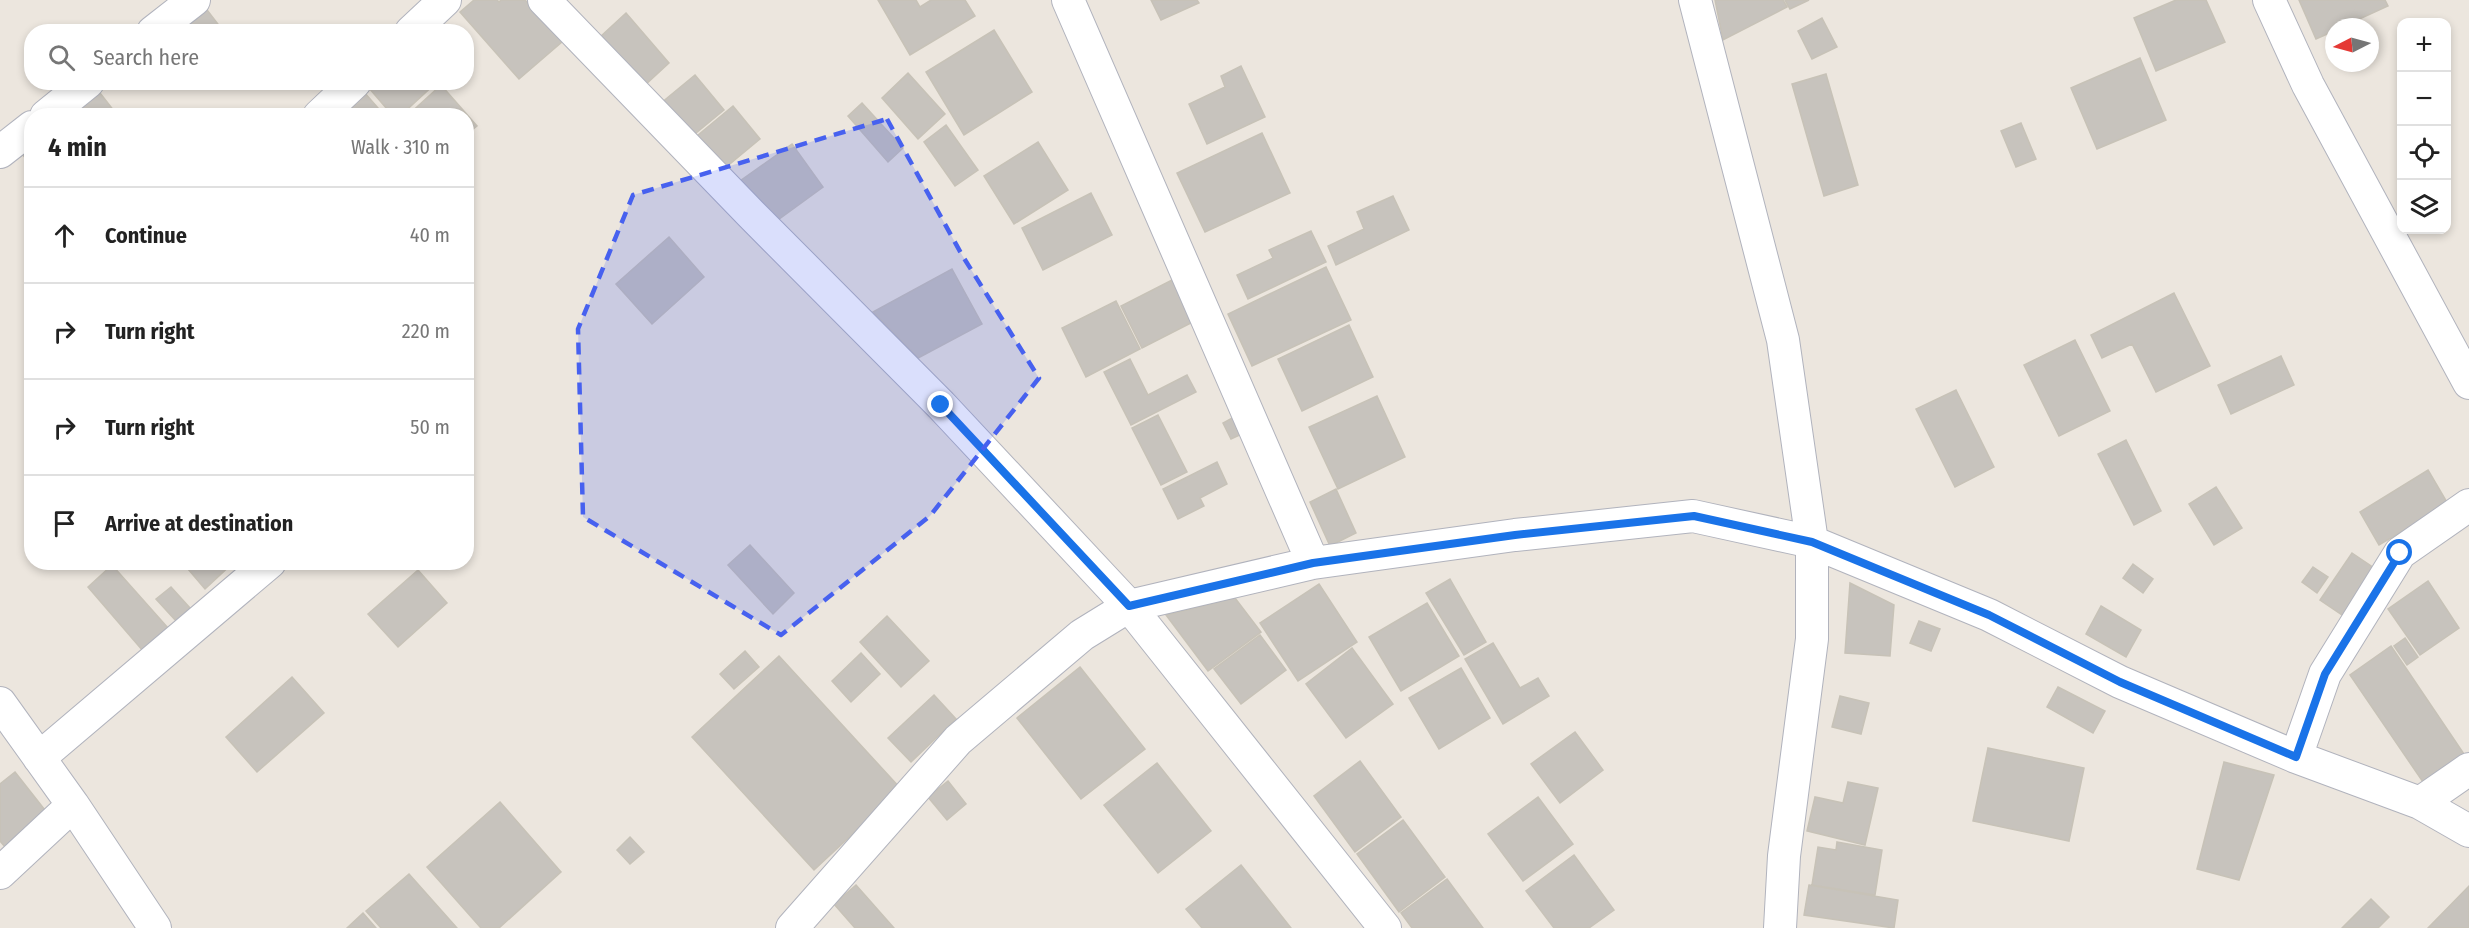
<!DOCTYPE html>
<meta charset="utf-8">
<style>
body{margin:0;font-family:"Fira Sans Condensed",sans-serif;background:#f2f2f2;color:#222}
.controls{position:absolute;right:18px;top:18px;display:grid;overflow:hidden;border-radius:12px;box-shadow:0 3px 9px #0003}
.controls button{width:54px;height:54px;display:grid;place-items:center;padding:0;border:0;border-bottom:2px solid #e0e0e0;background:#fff;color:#222;font:30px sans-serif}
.compass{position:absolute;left:2325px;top:18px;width:54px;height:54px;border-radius:50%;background:#fff;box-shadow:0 3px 9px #0003;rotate:264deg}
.stop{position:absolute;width:18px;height:18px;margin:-14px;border:4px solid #1a73e8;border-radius:50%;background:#fff}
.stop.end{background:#1a73e8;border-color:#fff;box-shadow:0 2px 6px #0008}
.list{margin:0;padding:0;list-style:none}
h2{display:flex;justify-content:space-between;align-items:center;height:78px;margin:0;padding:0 24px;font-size:26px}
h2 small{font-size:20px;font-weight:400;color:#767676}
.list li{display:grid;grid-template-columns:39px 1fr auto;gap:18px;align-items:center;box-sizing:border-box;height:96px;padding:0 24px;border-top:2px solid #e0e0e0}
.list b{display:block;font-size:22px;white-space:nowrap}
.list em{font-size:20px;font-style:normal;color:#767676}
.icon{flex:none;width:33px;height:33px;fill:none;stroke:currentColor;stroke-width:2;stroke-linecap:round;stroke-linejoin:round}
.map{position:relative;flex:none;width:2469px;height:928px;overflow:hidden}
.search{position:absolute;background:#fff;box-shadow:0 3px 9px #0003;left:24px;top:24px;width:450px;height:66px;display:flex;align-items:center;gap:15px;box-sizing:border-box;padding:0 21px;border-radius:24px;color:#767676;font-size:22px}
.panel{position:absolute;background:#fff;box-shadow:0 3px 9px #0003;left:24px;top:108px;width:450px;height:462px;border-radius:24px}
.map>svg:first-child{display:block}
.building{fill:#c7c3bd;stroke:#c7c2b7;stroke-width:1.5}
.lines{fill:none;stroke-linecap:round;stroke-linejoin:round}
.minor-casing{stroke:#b1b3bd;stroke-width:34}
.minor{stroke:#fff;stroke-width:32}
.route{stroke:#1a73e8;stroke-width:8}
.marked{fill:#4761ef;fill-opacity:0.2;stroke:#4761ef;stroke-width:4.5;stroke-dasharray:12 8;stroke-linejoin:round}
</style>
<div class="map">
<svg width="2469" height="928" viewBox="0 0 2469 928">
<rect width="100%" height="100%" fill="#ece6de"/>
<path class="building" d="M474,0H497L499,2L501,0H525L562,42L519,79L460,12Z
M878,0H916L920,7L931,0H965L975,16L910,55Z
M1151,0H1197L1199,3L1161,20Z
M1715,0H1783L1787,7L1723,40Z
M1785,0H1809L1790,9Z
M2176,0H2206L2225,42L2156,71L2134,18Z
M2299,0H2385L2388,6L2342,27H2334V31L2316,39Z
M204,6L224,32H171Z
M626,13L669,63L643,87L600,37Z
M1822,18L1837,47L1812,59L1798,31Z
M994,30L1032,92L964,135L926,72Z
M2140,58L2166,120L2097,149L2071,88Z
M1241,66L1265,117L1207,144L1189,104L1225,87L1221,76Z
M908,73L945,114L918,139L882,98Z
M1826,74L1858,185L1824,196L1792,84Z
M695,75L724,110L690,138L661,103Z
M375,82H437L400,116H393L369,88Z
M441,85L477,126L466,135V116H407Z
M364,92L385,116H337Z
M100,93L118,116H72Z
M862,103L903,148L888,162L848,116Z
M733,106L760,139L719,173L692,140Z
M2021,123L2036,159L2016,167L2001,131Z
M946,125L978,170L955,186L924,142Z
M1262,133L1290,193L1205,232L1177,173Z
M1038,142L1068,190L1014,224L984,176Z
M792,144L823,187L771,225L740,181Z
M32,148V166L23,155Z
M1091,193L1112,235L1043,270L1022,228Z
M1393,196L1409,230L1336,265L1328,246L1364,229L1357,212Z
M1311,231L1326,262L1248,299L1237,275L1273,258L1269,250Z
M669,237L704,277L652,324L616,284Z
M1326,267L1351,320L1252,366L1228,314Z
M952,269L982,324L918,358L873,312Z
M1172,280L1193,322L1142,348L1121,306Z
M2174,293L2210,366L2156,392L2132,344L2102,358L2091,335Z
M1116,301L1140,349L1086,377L1062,328Z
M1349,325L1373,377L1302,411L1278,359Z
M2075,340L2110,411L2059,436L2024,365Z
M2281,356L2294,385L2231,414L2218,385Z
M1130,359L1148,395L1187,375L1196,392L1131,425L1104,372Z
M1956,390L1994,467L1955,487L1916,409Z
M1377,396L1405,457L1338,489L1309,427Z
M1158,415L1187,472L1161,485L1132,428Z
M1234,417L1242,434L1231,439L1223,423Z
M2126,440L2161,511L2134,525L2098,454Z
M1217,462L1227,484L1200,498L1204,506L1178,519L1163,489Z
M2428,470L2448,504L2379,545L2360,512Z
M2216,487L2242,528L2214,545L2189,504Z
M1336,489L1356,533L1330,546L1310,502Z
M750,545L794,593L773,614L728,565Z
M2352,553L2377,570L2345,617L2320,600Z
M182,562H234L205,589Z
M2133,564L2153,579L2143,593L2123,578Z
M112,565L168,628L143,651L88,587Z
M2313,567L2328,577L2317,593L2302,582Z
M418,570L447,603L398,647L368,614Z
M1450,579L1486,642L1464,655L1426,593Z
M2428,581L2459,628L2420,655L2388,609Z
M1850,583L1894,605L1890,656L1845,653Z
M1319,584L1357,642L1298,681L1260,623Z
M171,587L190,608L176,621L156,599Z
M1235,598L1261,632L1208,671L1166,615Z
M1427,603L1459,656L1401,691L1369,637Z
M2101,606L2141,630L2126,657L2086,634Z
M887,616L929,661L901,687L860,642Z
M1919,621L1940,629L1931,651L1910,643Z
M1260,635L1286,670L1241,704L1214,669Z
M2405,638L2418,657L2407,665L2394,646Z
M1493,643L1520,688L1538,678L1549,696L1503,724L1465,659Z
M2391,646L2464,754L2423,782L2350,675Z
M1352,648L1393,704L1346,738L1306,684Z
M745,651L759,667L734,689L720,674Z
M861,653L880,674L851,702L832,681Z
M779,656L901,789L814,870L692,737Z
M1080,667L1145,749L1081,799L1017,718Z
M1461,668L1490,718L1439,749L1409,698Z
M292,677L324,713L257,772L226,737Z
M2058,687L2105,711L2093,733L2047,707Z
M934,695L956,719L911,762L888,738Z
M1840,696L1869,703L1861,734L1832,727Z
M1575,732L1603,770L1560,803L1531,764Z
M1988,748L2084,768L2069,841L1973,821Z
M1360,761L1401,817L1355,852L1314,796Z
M2224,762L2274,775L2239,880L2197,869Z
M1157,763L1211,831L1158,873L1104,805Z
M15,772L48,814L6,848L0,841V784Z
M948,781L966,804L947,820L928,797Z
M1848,782L1878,788L1865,845L1807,831L1815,797L1843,803Z
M1538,797L1573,844L1523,881L1488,834Z
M500,802L561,872L499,928H481L427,867Z
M1403,820L1445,877L1399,912L1357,854Z
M630,837L644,852L630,864L617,850Z
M1837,842L1882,850L1875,895L1812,885L1818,847L1836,850Z
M1574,855L1614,910L1589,928H1554L1526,891Z
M1241,865L1291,928H1202L1186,909Z
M409,874L457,928H381L366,911Z
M1447,879L1483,928H1412L1401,913Z
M856,885L894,928H855L834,904Z
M1809,885L1898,900L1894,928L1804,915Z
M2469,886V928H2428Z
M2371,899L2389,917L2378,928H2342Z
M363,913L376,928H347Z"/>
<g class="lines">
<g class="minor-casing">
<path id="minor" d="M544,0L751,214L941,405L1129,606L1385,928
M1068,0L1313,563
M1695,0L1783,340L1812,542V639L1784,856L1780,928
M2269,0L2308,85L2469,383
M153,32L194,0
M411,32L445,0
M46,116L88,82
M319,116L355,82
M0,152L32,127
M0,703L73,805L155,928
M2296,757L2325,674L2400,553L2469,505
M39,758L270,562
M2420,803L2469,769
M0,873L73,805
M792,928L958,740L1082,635L1129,606L1313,563L1515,535L1693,516L1812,542L1989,615L2120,682L2296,757L2420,803L2469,831"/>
</g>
<use href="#minor" class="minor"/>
</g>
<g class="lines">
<path class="route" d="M941,405L1129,606L1313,563L1515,535L1694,516L1812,542L1989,615L2120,682L2296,757L2325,674L2400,553"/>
</g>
<path class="marked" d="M887,119L962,255L1039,378L930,516L781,635L583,517L578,329L633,195Z"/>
</svg>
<div class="controls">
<button>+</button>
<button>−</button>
<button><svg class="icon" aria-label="locate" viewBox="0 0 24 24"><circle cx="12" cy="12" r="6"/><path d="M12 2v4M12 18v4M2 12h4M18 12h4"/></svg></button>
<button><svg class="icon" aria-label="layers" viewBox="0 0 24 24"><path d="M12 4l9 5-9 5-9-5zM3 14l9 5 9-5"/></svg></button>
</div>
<svg class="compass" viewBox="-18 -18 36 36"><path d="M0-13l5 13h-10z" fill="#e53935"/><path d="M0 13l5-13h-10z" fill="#767676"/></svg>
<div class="stop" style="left:2400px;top:553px"></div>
<div class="stop end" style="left:941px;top:405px"></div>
<div class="search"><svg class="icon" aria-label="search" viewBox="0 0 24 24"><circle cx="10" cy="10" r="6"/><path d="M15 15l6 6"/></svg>Search here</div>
<section class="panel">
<h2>4 min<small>Walk · 310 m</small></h2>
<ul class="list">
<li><svg class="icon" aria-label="ahead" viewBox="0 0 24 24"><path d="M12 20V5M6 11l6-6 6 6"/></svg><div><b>Continue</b></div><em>40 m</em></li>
<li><svg class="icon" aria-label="right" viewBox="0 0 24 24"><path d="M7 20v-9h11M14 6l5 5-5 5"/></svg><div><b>Turn right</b></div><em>220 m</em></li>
<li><svg class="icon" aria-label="right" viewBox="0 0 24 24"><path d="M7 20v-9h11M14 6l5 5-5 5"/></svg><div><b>Turn right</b></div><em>50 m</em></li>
<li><svg class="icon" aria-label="arrive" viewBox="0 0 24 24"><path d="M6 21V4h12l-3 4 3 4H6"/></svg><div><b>Arrive at destination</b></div></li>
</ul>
</section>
</div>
